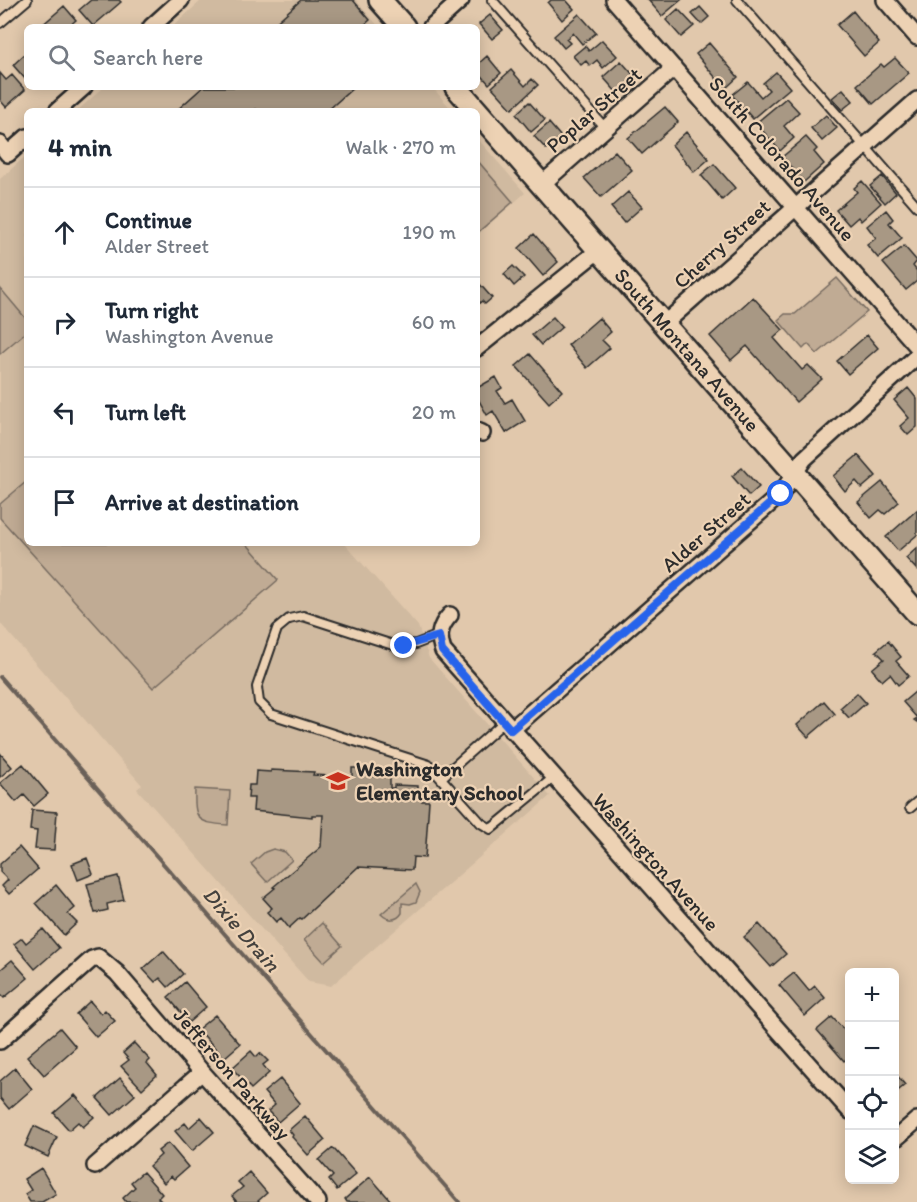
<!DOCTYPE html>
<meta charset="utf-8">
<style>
body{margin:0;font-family:Itim,sans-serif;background:#f6f6f7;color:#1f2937}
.controls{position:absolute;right:18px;bottom:18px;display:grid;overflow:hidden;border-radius:9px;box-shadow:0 3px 15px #0003}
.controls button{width:54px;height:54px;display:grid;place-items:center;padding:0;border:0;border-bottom:2px solid #e0e1e3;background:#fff;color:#1f2937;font:30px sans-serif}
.stop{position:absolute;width:18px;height:18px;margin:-14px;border:4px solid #2563eb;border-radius:50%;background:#fff}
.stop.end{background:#2563eb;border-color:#fff;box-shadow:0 2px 6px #0008}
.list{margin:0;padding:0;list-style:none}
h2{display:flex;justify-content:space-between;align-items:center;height:78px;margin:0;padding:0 24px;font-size:26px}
h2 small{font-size:20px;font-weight:400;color:#747a83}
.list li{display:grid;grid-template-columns:39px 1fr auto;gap:18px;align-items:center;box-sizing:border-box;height:90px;padding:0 24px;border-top:2px solid #e0e1e3}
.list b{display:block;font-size:22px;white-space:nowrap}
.list p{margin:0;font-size:20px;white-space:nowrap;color:#747a83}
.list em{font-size:20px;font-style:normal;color:#747a83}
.icon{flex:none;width:33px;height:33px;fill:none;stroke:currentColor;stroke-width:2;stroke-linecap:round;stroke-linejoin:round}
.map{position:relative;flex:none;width:917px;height:1202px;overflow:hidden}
.search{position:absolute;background:#fff;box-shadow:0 3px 15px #0003;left:24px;top:24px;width:456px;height:66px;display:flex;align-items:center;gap:15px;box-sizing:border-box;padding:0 21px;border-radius:9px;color:#747a83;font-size:22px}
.panel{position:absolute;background:#fff;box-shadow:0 3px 15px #0003;left:24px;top:108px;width:456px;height:438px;border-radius:9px}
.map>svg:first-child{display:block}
.built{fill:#d0baa0}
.green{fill:#c0ab94;stroke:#766b60;stroke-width:1.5}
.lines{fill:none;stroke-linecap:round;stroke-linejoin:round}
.stream{stroke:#6a6158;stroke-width:4}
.building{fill:#a89884;stroke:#2b2b2b;stroke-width:1.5}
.lane-casing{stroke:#2b2b2b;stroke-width:12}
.street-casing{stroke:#2b2b2b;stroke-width:20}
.secondary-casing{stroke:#2b2b2b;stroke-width:26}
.lane{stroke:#edd2b4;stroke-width:8}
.street{stroke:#edd2b4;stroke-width:15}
.secondary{stroke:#edd2b4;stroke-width:21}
.route{stroke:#2563eb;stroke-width:8}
.labels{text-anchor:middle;stroke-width:4.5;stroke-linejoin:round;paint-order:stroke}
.street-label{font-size:21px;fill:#2b2b2b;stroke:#edd2b4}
.poi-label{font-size:21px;font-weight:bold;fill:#2b2b2b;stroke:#edd2b4;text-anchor:start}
.water-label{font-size:22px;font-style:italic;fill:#45423e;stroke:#edd2b4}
</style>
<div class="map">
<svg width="917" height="1202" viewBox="0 0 917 1202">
<rect width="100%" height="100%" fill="#e1c8ac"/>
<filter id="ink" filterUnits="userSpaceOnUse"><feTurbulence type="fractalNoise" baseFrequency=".0167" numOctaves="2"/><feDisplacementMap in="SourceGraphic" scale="12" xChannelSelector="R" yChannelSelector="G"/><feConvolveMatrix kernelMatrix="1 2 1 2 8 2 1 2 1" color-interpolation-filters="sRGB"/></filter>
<g filter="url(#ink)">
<path class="built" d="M202,0H356L379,27H172Z
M104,87H432L453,111H77Z
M477,138L525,193L477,235Z
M27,155V543H344L418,626L429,658L550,796L331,986L309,982L137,789L142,785L0,623V179Z"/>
<path class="green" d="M477,160L513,202L477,233Z
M837,278L867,312L817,354L808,344L803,349L778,320L785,314H795Z
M0,288L27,320V331L0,354Z
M27,481V543H246L278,580L153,688L0,518V504Z
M195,789L230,791L228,825C197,823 194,820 195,789Z
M273,849L285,852L292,860L267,882L251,864L265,852Z
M416,884L420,892L416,902L410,904L402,903V913C397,921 388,921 381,914Z
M322,923L342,946L324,962L304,940Z"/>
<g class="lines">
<path class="stream" d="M0,677L459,1202"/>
</g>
<path class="building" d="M91,0H119L121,2L93,26L79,10Z
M301,0H353L370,20L362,27H271Z
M551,0H566L574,9L562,20L548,3Z
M648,0H681L662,16Z
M64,6L76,20L68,27H40Z
M700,7L709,17L701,24L692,14Z
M678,9L694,26L681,37L666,20Z
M853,11L879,43L864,56L837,25Z
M579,14L596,33L582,44L573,33L566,39L570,43L564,48L554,36Z
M490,15L503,30L492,39L479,24Z
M602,40L617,56L603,68L597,60L590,66L586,61L581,65L573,56L585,46L589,51Z
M709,43L738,77L725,89L696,54Z
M27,52V81L13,65Z
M487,56L501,73L489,84L477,70V65Z
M895,58L909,73L873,104L857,85L881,64L884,67Z
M621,61L636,78L618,94L603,77Z
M511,70L525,86L532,79L538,85L512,109L492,87Z
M776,72L790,88L753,119L732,95L748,82L761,97L769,90L763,83Z
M0,73L6,80L12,75L25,90L6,107L0,100Z
M203,87H354L327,111H258L256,109L254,111H176Z
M843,89L853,101L842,110L832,98Z
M786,98L799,112L784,126L794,138L780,151L756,123Z
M529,102L545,120L531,132L516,114Z
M665,107L678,122L642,154L628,138Z
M826,115L837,128L822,141L811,128Z
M549,123L561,137L546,149L534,136Z
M686,132L709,159L694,172L672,145Z
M806,137L817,149L814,152L824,164L804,182L782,157Z
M615,151L632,170L601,197L584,178Z
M714,164L735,188L722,200L701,175Z
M882,176L896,193L885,203L870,186Z
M862,181L881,203L861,221L858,217L849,225L836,210L857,192L854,188Z
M628,192L642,207L624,223L611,207Z
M886,210L893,219L889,223L902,238L878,258L867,245L876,238L867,226Z
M534,234L558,262L543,276L519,248Z
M904,246L917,261L913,266L917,271V281L906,290L883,263Z
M513,266L524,277L514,286L504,274Z
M477,281L492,298L485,304L482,301L477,305Z
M753,297L783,330L774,338L802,370L808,365L822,379L796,402L747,346L731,360L710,336Z
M553,317L562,327L541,345L532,335Z
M599,318L611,332L602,340L610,348L587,368L568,345Z
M867,335L878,348L848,374L837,361Z
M530,354L562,391L549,403L516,366Z
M496,377L502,388L497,391L505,403L512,399L525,421L506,433L493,411L487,415L477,397V388Z
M908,388L917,399V427L908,435L900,426L909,418L894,400Z
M858,455L876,476L862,488L856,481L845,491L833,476Z
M742,468L759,487L749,496L732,476Z
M882,482L899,502L885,514L880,510L871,518L858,502Z
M917,510V535L898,551L886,537Z
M917,548V570L906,558Z
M888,641L901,657L896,661L909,676L898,685L890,674L882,681L872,669L884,659L876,651Z
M915,692L917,694V722L914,720L917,718L903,702Z
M857,693L866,703L849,718L840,708Z
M824,701L835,714L808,737L797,725Z
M0,753L12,767L0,777Z
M23,764L48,794L34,806L24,795L16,802L0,783Z
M352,768H368V776L390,777V788H394V785L418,786V790H423L422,801H429L425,858L413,857L412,870L358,867L302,919L300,918L289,928L281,918L276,922L267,912L272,908L263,898L275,888L273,887L321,847L323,815H312V817L253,811L254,798H248L249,785H255L256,771L271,772V770L314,772L313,775L352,777Z
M32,810L57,812L54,850L35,849L37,831L30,830Z
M19,847L38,869L9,894L2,886L8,880L0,872V864Z
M87,858L93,874L78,880L72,864Z
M118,876L124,900L107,904L108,910L95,913L87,884Z
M56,885L75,908L68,914L77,923L64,935L36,903Z
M759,924L786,954L771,967L744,937Z
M43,929L59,948L35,969L14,944L22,938L26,943Z
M163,951L183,974L168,987L160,978L155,982L143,969Z
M12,960L28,978L4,998L0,994V970Z
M794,973L809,991L815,986L825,998L805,1016L779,985Z
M185,982L206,1007L189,1022L168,997Z
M90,1001L101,1014L105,1010L115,1021L96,1037L76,1014Z
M215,1015L240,1044L224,1058L198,1029Z
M832,1017L850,1036V1056L844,1061L817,1030Z
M60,1028L76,1047L44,1075L27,1056Z
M134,1043L150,1060L147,1063L157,1075L142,1089L121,1066L129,1060L123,1053Z
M251,1051L256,1057L260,1053L268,1061L263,1065L269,1073L251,1089L232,1068Z
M15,1068L32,1089L9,1109L0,1098V1081Z
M894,1072L905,1085L894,1094Z
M120,1078L135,1095L112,1115L97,1098Z
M280,1079L300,1103L278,1122L268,1111L275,1105L264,1092Z
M75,1095L94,1117L83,1127L78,1122L69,1130L54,1113Z
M305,1116L325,1140L308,1155L292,1137L293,1135L289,1130Z
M201,1117L214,1132L192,1151L175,1131L185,1123L189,1128Z
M34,1126L57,1137L48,1157L25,1146Z
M168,1143L188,1167L174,1179L171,1176L164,1183L149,1166L161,1155L158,1151Z
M333,1148L356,1174L337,1190L329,1180L333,1176L319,1160Z
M41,1168L56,1194L42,1202H30L25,1194L31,1190L24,1179Z
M143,1172L162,1194L158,1198L162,1202H126L123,1198L135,1187L131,1182Z
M249,1172L267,1193L258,1201L259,1202H237L232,1196L243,1187L238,1182Z
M370,1177L392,1202H347L345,1199Z"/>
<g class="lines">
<g class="lane-casing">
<path id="lane" d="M492,0L605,128
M737,0L917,206
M0,23L27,0
M439,635L416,644L396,646L303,616L289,619L277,629L257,687L259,702L271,714L429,765L481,823L491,829L553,778
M441,778L504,722
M910,808L917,802"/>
</g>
<g class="street-casing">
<path id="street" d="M614,0L917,346
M885,0L917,37
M151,27L181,0
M431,27L461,0
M57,111L84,87
M0,144L8,154L27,137
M542,184L674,68
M664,324L917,100
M477,348L599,250
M477,431L482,433
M450,615C439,627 438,636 443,651L850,1111
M511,730L781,494L804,459L917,356
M0,1041L92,959L98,957L117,973L202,1072L318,1202
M894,1140L917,1120
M95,1166L202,1072"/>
</g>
<g class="secondary-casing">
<path id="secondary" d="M380,0L404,27
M456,87L917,613"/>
</g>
<use href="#lane" class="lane"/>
<use href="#street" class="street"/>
<use href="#secondary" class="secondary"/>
</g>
</g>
<g class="lines" filter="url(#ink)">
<path class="route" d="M404,646L439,636L442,651L511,730L781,494"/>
</g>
<defs>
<g id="school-bare" transform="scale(1.8)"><path d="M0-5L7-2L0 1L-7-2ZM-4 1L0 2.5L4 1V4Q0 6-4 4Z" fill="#c8321e" stroke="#edd2b4" stroke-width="2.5" paint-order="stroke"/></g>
</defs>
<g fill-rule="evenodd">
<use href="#school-bare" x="338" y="781"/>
</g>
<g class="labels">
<g class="street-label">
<text transform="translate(594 110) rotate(-41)" y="7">Poplar Street</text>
<text transform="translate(782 159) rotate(49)" y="7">South Colorado Avenue</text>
<text transform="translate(722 244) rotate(-42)" y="7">Cherry Street</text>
<text transform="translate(687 350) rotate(49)" y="7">South Montana Avenue</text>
<text transform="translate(706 532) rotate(-41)" y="7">Alder Street</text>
<text transform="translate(656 862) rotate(48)" y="7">Washington Avenue</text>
<text transform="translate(232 1074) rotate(49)" y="7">Jefferson Parkway</text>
</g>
<g class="poi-label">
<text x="356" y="776">Washington<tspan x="356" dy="24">Elementary School</tspan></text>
</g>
<g class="water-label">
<text transform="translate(242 929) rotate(49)" y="8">Dixie Drain</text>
</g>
</g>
</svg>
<div class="controls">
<button>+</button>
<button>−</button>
<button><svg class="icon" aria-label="locate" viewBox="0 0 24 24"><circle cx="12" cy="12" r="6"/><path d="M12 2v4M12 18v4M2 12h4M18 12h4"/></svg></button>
<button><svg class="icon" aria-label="layers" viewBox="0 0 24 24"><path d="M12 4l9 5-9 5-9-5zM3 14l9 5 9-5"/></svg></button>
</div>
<div class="stop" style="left:781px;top:494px"></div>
<div class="stop end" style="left:404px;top:646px"></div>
<div class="search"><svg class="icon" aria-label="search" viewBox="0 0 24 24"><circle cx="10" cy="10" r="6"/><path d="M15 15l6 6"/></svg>Search here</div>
<section class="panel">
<h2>4 min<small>Walk · 270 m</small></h2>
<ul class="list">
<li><svg class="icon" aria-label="ahead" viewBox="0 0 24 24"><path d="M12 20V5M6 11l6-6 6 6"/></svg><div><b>Continue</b><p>Alder Street</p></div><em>190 m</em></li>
<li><svg class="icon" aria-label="right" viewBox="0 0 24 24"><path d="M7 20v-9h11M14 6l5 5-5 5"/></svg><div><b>Turn right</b><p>Washington Avenue</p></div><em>60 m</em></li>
<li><svg class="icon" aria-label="left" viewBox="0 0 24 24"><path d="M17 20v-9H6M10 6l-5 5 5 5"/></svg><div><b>Turn left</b></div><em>20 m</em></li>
<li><svg class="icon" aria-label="arrive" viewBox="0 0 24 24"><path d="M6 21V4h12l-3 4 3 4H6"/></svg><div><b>Arrive at destination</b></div></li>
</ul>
</section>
</div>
